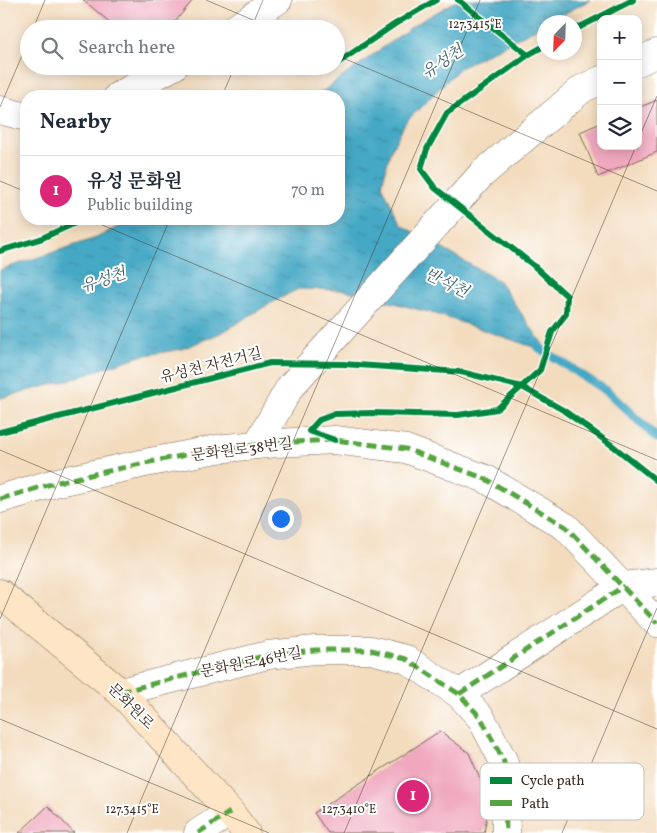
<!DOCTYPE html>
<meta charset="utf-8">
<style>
body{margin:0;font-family:Vollkorn,"Noto Serif KR",serif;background:#f6f6f7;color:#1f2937}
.controls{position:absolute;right:15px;top:15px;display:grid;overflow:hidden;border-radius:10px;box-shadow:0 2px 12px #0003}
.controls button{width:45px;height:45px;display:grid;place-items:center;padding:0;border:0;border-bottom:1px solid #e0e1e3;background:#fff;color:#1f2937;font:25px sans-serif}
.compass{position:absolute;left:537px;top:15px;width:45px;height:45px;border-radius:50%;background:#fff;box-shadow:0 2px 12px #0003;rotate:203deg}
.you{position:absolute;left:280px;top:518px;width:18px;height:18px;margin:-12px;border:4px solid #fff;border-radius:50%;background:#1a73e8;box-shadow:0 0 0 8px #1a73e833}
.badge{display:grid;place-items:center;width:32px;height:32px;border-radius:50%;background:#db2777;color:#fff;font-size:16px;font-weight:700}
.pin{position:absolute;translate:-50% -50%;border:2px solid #fff;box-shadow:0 1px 5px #0006}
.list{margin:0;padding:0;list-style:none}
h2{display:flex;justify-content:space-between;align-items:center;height:65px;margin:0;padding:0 20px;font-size:21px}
h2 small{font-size:16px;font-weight:400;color:#747a83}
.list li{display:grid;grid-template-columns:32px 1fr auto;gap:15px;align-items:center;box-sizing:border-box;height:70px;padding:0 20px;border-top:1px solid #e0e1e3}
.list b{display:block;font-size:19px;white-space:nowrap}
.list p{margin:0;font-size:16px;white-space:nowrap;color:#747a83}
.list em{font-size:16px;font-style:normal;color:#747a83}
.icon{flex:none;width:28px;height:28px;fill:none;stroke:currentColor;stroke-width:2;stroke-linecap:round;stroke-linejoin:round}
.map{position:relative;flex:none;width:657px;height:833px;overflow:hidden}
.search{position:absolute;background:#fff;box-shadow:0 2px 12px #0003;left:20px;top:20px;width:325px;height:55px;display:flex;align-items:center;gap:12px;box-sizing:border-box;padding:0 18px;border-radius:28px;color:#747a83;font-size:19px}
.panel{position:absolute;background:#fff;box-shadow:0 2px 12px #0003;left:20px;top:90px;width:325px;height:135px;border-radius:20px}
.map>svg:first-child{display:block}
.water{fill:url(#water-ripples);stroke:#406972}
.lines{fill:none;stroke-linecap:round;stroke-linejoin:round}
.stream{stroke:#45a8c5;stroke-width:9}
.building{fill:#f0a8bf}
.street-casing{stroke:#7b6856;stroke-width:29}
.secondary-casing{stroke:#7b6856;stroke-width:29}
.street{stroke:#fff;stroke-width:28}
.secondary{stroke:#fee5c5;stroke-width:28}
.quiet{stroke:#54a441;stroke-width:5;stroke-dasharray:10 5;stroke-linecap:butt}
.cycleway-casing{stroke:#fff;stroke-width:9}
.cycleway{stroke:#00873e;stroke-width:6}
.ticks{fill:none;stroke:#3b2a1e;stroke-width:1;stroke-opacity:0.45}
.labels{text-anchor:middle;stroke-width:4;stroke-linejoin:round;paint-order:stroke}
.street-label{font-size:15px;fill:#3b2a1e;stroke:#fff}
.water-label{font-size:16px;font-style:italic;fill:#406369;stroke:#fff}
.key{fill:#fff;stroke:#c4bfbc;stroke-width:1}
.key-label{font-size:14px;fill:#3b2a1e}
.ticks-label{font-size:12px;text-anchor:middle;fill:#3b2a1e;stroke:#fff;stroke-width:4;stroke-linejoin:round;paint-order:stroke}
</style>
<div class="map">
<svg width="657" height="833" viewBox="0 0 657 833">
<defs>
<pattern id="water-ripples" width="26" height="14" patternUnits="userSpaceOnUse" patternTransform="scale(1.25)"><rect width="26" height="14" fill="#45a8c5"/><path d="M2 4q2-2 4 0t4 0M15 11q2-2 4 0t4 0" fill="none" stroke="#3b899f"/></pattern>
</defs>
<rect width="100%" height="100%" fill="#fff"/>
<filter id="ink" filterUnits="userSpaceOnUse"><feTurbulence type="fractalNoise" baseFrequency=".02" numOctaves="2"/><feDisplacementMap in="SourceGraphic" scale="10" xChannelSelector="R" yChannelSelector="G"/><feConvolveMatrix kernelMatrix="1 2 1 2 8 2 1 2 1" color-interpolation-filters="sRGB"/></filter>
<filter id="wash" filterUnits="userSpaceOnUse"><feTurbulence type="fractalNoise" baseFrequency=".0096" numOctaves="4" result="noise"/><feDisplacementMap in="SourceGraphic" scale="20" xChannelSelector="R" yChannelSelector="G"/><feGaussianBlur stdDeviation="1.12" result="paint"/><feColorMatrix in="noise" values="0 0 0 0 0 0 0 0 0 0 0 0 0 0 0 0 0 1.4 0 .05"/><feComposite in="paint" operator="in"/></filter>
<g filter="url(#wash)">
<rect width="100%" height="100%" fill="#f3dcbe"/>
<path class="water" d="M458,0H590L460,68L405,123L390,152L382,185L401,225L499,281L548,352L436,314L344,290L298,289L264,307L223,332L182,349L140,356L66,381L0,398V270L96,238L133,219H339V96H316L414,25Z"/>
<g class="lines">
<path class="stream" d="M538,347L608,392L657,438"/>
</g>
<g id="blocks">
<path class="building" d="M83,0H193L169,29H118Z
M657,100V152L598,177L580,132L601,123V146H638V108Z
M440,731L469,753L481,781L488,810L484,833H328L314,813Z
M48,806L74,833H19Z"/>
</g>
</g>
<g filter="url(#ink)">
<use href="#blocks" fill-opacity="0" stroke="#7b6856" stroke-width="1"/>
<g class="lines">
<g class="street-casing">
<path id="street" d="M234,29L278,0
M638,62L657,53
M118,96L174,66
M0,110L26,117
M257,445L290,387L482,174L582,89L601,80
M0,499L58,482L145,463L217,449L276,443L335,440L406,449L486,479L566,527L657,623
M120,692L268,655L315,650H371L406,659L459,694L481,718L504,762L506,833
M459,694L624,586L657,582
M198,833L230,812"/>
</g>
<g class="secondary-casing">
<path id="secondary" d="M0,593L120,692L230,812L246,833"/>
</g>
<use href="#street" class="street"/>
<use href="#secondary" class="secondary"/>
<path class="quiet" d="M0,499L58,482L145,463L217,449L276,443L335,440L406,449L486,479L566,527L657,623
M120,692L268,655L315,650H371L406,659L459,694L481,718L504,762L506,833
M459,694L624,586
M198,833L230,812"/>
<g class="cycleway-casing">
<path id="cycleway" d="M458,0L528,55
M574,30L633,0
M336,64L395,24L436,0
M0,251L40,239L84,219
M0,432L270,363L343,364L461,372L522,387L563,410L613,446L657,481
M335,440L309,431L319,420L335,414L373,413L458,415L497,409L540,370L552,332L566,314L567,296L533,265L435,188L421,169L427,149L447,113L528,55L544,46"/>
</g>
<use href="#cycleway" class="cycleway"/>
</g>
</g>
<path class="ticks" d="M206,0L274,29M33,29L45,0M251,29L263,0M336,55L657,191M222,96L235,66M0,107L29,39M638,140L657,96M0,181L26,192M88,219L657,460M0,450L657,729M0,619L170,219M0,719L269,833M127,833L480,0M344,833L636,146M562,833L657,608"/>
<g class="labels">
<g class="street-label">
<text transform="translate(211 365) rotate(-14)" y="5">유성천 자전거길</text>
<text transform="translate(242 449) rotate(-7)" y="5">문화원로38번길</text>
<text transform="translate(251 662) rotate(-11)" y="5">문화원로46번길</text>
<text transform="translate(131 706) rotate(45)" y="5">문화원로</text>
</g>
<g class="water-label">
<text transform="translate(442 61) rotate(-34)" y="6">유성천</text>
<text transform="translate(103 279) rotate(-19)" y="6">유성천</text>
<text transform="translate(447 282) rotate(26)" y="6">반석천</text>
</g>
</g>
<rect x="480" y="763" width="164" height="57" rx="8" class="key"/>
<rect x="490" y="777" width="22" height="7" fill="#00873e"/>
<rect x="490" y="800" width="22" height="6" fill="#54a441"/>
<g class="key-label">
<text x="521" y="785">Cycle path</text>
<text x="521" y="808">Path</text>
</g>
<g class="ticks-label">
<text x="475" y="28">127.3415°E</text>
<text x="132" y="813">127.3415°E</text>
<text x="349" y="813">127.3410°E</text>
</g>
</svg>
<div class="controls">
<button>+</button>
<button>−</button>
<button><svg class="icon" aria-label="layers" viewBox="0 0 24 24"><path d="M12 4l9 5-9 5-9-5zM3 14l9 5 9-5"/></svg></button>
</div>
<svg class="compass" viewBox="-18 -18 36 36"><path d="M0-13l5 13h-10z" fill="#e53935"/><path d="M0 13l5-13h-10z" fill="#747a83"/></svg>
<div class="you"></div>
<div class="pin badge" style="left:413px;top:796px">1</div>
<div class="search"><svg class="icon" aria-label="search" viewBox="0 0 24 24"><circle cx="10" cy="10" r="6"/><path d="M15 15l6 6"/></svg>Search here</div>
<section class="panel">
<h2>Nearby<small></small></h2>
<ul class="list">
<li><span class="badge">1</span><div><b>유성 문화원</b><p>Public building</p></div><em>70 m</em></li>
</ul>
</section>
</div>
